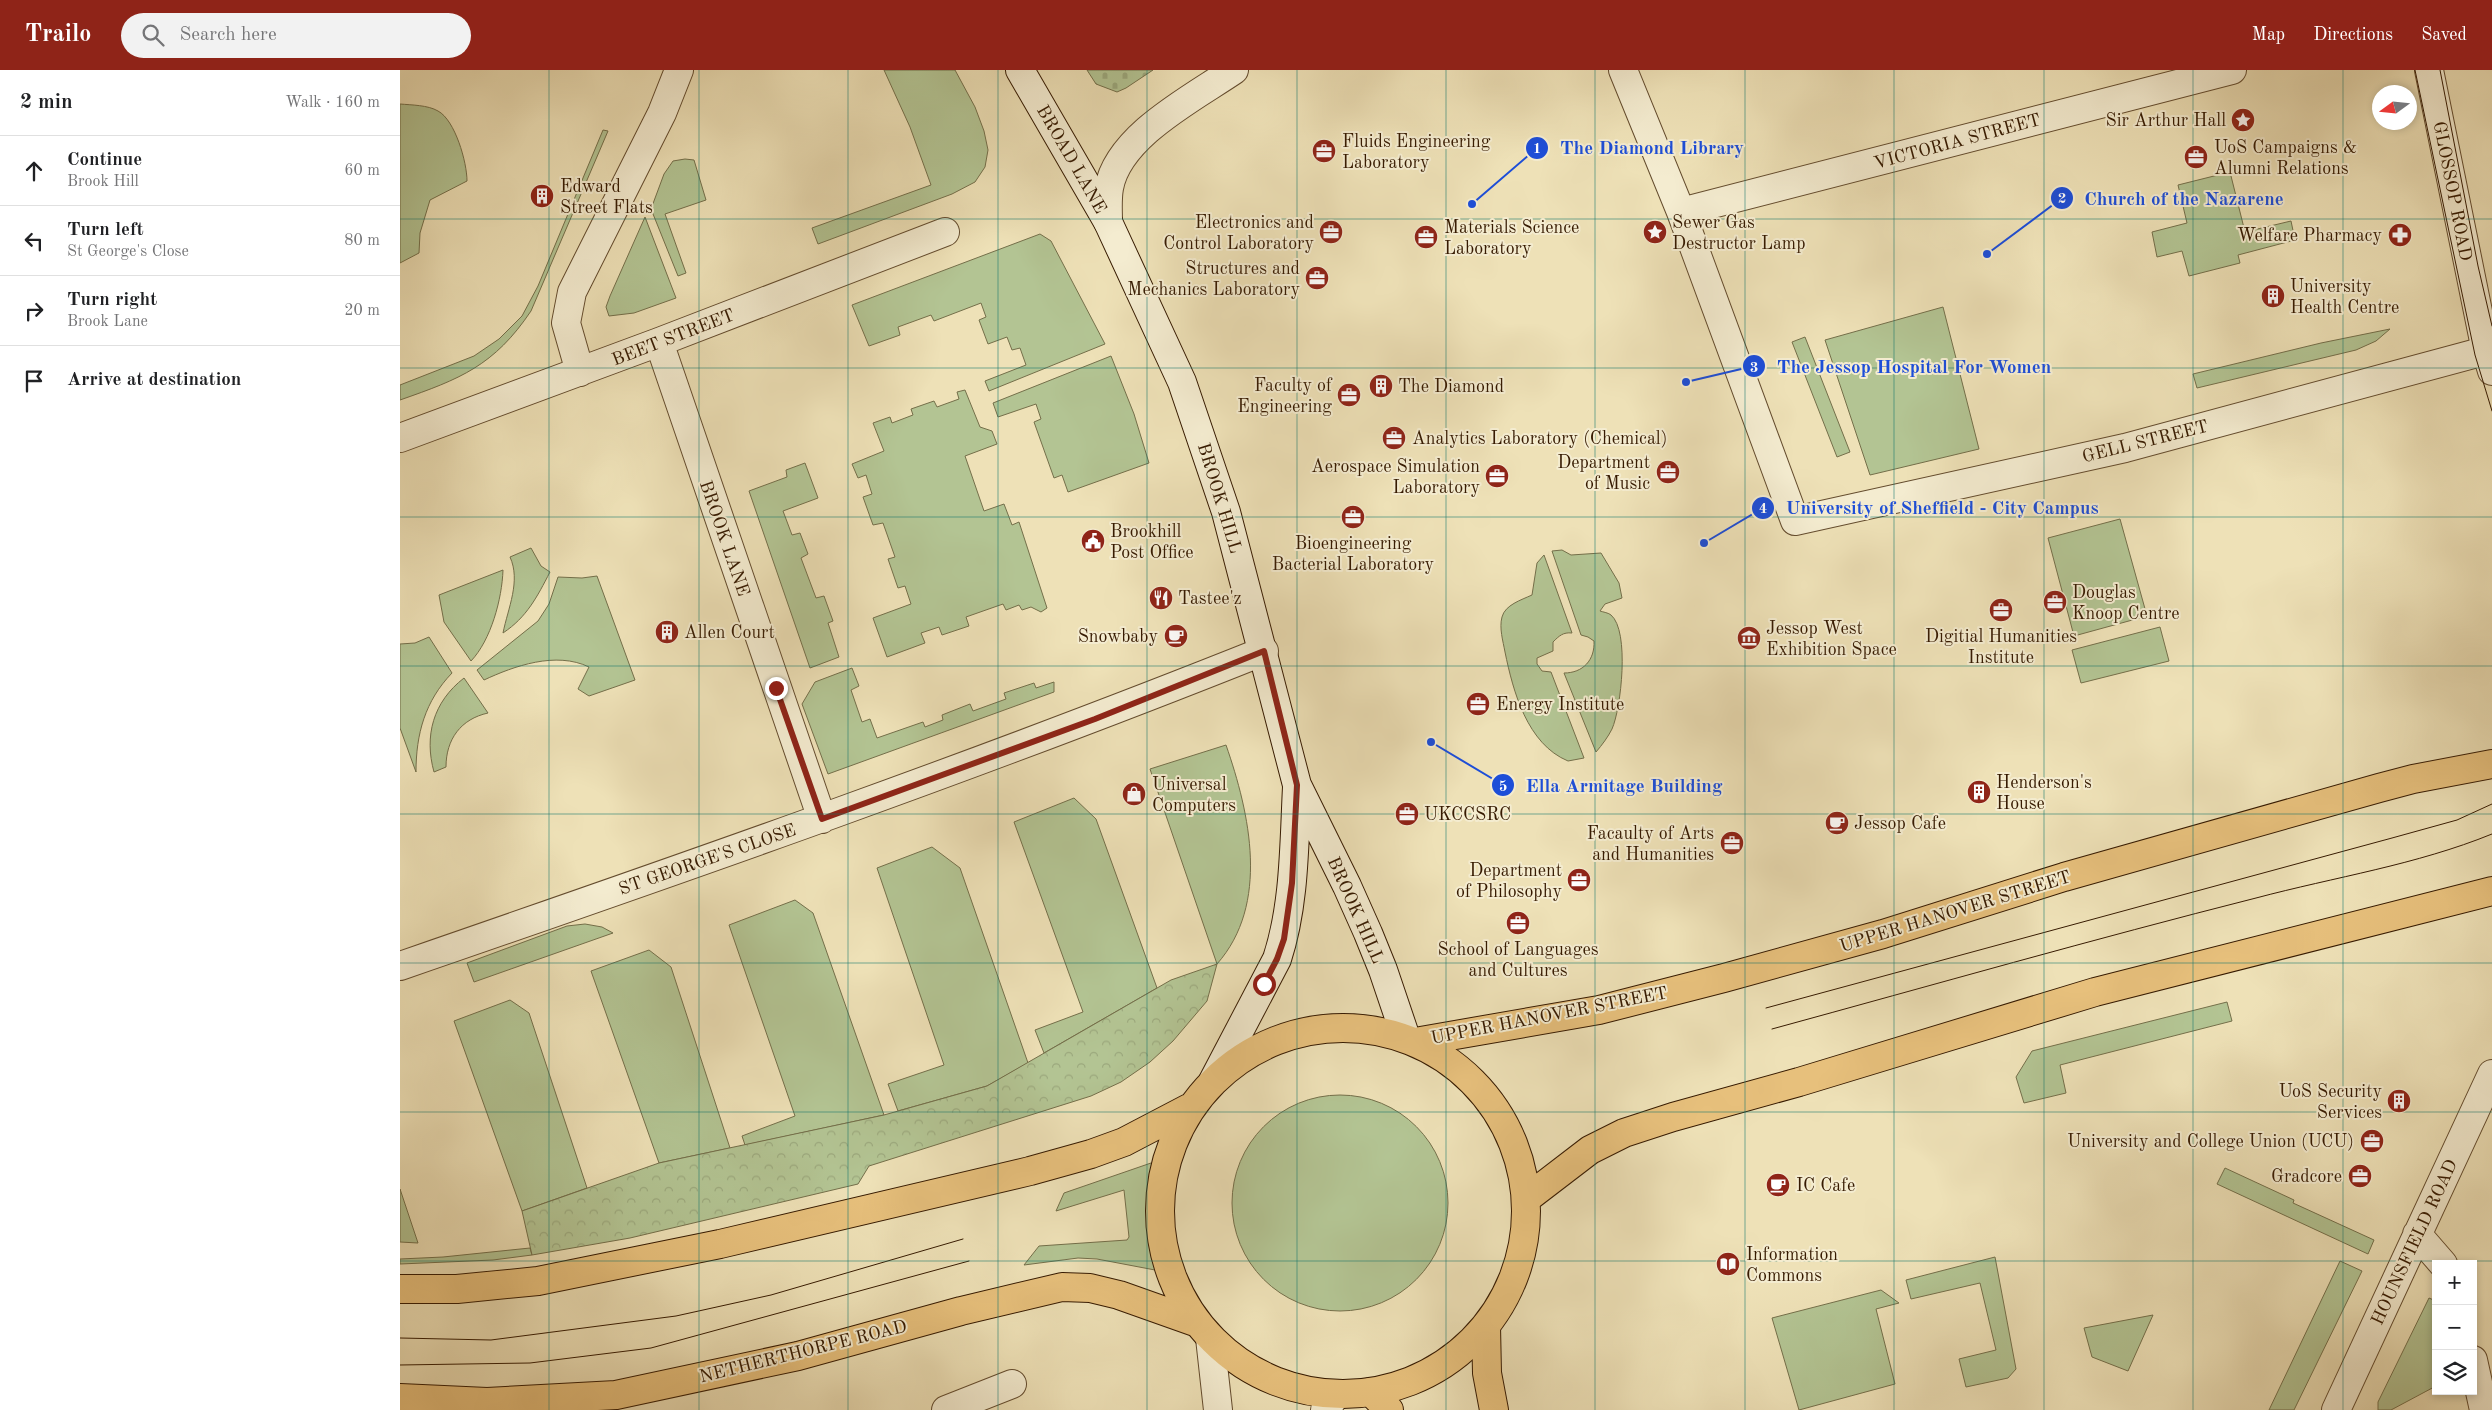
<!DOCTYPE html>
<meta charset="utf-8">
<style>
body{margin:0;font-family:"Old Standard TT",serif;background:#f2f2f2;color:#202124}
.controls{position:absolute;right:15px;bottom:15px;display:grid;overflow:hidden;border-radius:0px;box-shadow:0 2px 8px #0003}
.controls button{width:45px;height:45px;display:grid;place-items:center;padding:0;border:0;border-bottom:1px solid #e0e0e0;background:#fff;color:#202124;font:25px sans-serif}
.compass{position:absolute;left:1972px;top:15px;width:45px;height:45px;border-radius:50%;background:#fff;box-shadow:0 2px 8px #0003;rotate:255deg}
.stop{position:absolute;width:15px;height:15px;margin:-11px;border:4px solid #8f2418;border-radius:50%;background:#fff}
.stop.end{background:#8f2418;border-color:#fff;box-shadow:0 1px 5px #0008}
.list{margin:0;padding:0;list-style:none}
h2{display:flex;justify-content:space-between;align-items:center;height:65px;margin:0;padding:0 20px;font-size:21px}
h2 small{font-size:16px;font-weight:400;color:#757577}
.list li{display:grid;grid-template-columns:32px 1fr auto;gap:15px;align-items:center;box-sizing:border-box;height:70px;padding:0 20px;border-top:1px solid #e0e0e0}
.list b{display:block;font-size:19px;white-space:nowrap}
.list p{margin:0;font-size:16px;white-space:nowrap;color:#757577}
.list em{font-size:16px;font-style:normal;color:#757577}
.icon{flex:none;width:28px;height:28px;fill:none;stroke:currentColor;stroke-width:2;stroke-linecap:round;stroke-linejoin:round}
.map{position:relative;flex:none;width:2092px;height:1340px;overflow:hidden}
header{display:flex;align-items:center;gap:30px;box-sizing:border-box;height:70px;padding:0 25px;background:#8f2418;color:#fff}
header strong{font-size:24px}
nav{display:flex;gap:28px;margin-inline-start:auto;font-size:18px}
.search{width:350px;height:45px;background:#f2f2f2;display:flex;align-items:center;gap:12px;box-sizing:border-box;padding:0 18px;border-radius:28px;color:#757577;font-size:19px}
main{display:flex}
aside{flex:1;background:#fff}
.map>svg:first-child{display:block}
.green{fill:#b3c493;stroke:#746f4a}
.forest{fill:url(#forest-crowns);stroke:#746f4a}
.cemetery{fill:url(#cemetery-stones);stroke:#746f4a}
.lines{fill:none;stroke-linecap:round;stroke-linejoin:round}
.minor-casing{stroke:#644c2e;stroke-width:30}
.tertiary-casing{stroke:#644c2e;stroke-width:30}
.secondary-casing{stroke:#361a01;stroke-width:30}
.primary-casing{stroke:#361a01;stroke-width:30}
.trunk-casing{stroke:#361a01;stroke-width:30}
.minor{stroke:#f4ecd0;stroke-width:28}
.tertiary{stroke:#f4ecd0;stroke-width:28}
.secondary{stroke:#f4ecd0;stroke-width:28}
.primary{stroke:#e7c07c;stroke-width:28}
.trunk{stroke:#e7c07c;stroke-width:28}
.tram{stroke:#361a01;stroke-width:1}
.route{stroke:#8f2418;stroke-width:6}
.grid{fill:none;stroke:#0f766e;stroke-width:1;stroke-opacity:0.55}
.labels{text-anchor:middle;stroke-width:4;stroke-linejoin:round;paint-order:stroke}
.poi-label{font-size:18px;fill:#361a01;stroke:#f4ecd0;text-anchor:start}
.street-label{font-size:18px;fill:#361a01;stroke:#f4ecd0}
.leader{fill:none;stroke:#1d4ed8;stroke-width:2}
.callout-dot{fill:#1d4ed8;stroke:#f4ecd0;stroke-width:2}
.mark-label{font-size:15px;text-anchor:middle;font-weight:bold;fill:#fff}
.callout-label{font-size:19px;text-anchor:middle;font-weight:bold;fill:#1d4ed8;stroke:#f4ecd0;stroke-width:4;stroke-linejoin:round;paint-order:stroke}
</style>
<header>
<strong>Trailo</strong>
<div class="search"><svg class="icon" aria-label="search" viewBox="0 0 24 24"><circle cx="10" cy="10" r="6"/><path d="M15 15l6 6"/></svg>Search here</div>
<nav><a>Map</a><a>Directions</a><a>Saved</a></nav>
</header>
<main>
<aside>
<h2>2 min<small>Walk · 160 m</small></h2>
<ul class="list">
<li><svg class="icon" aria-label="ahead" viewBox="0 0 24 24"><path d="M12 20V5M6 11l6-6 6 6"/></svg><div><b>Continue</b><p>Brook Hill</p></div><em>60 m</em></li>
<li><svg class="icon" aria-label="left" viewBox="0 0 24 24"><path d="M17 20v-9H6M10 6l-5 5 5 5"/></svg><div><b>Turn left</b><p>St George's Close</p></div><em>80 m</em></li>
<li><svg class="icon" aria-label="right" viewBox="0 0 24 24"><path d="M7 20v-9h11M14 6l5 5-5 5"/></svg><div><b>Turn right</b><p>Brook Lane</p></div><em>20 m</em></li>
<li><svg class="icon" aria-label="arrive" viewBox="0 0 24 24"><path d="M6 21V4h12l-3 4 3 4H6"/></svg><div><b>Arrive at destination</b></div></li>
</ul>
</aside>
<div class="map">
<svg width="2092" height="1340" viewBox="0 0 2092 1340">
<defs>
<pattern id="forest-crowns" width="20" height="18" patternUnits="userSpaceOnUse" patternTransform="scale(1.25)"><rect width="20" height="18" fill="#b3c493"/><path d="M2 6a3 3 0 1 1 6 0M12 15a3 3 0 1 1 6 0" fill="none" stroke="#9ba87d"/></pattern>
<pattern id="cemetery-stones" width="16" height="16" patternUnits="userSpaceOnUse" patternTransform="scale(1.25)"><rect width="16" height="16" fill="#b3c493"/><path d="M2 7V4a2 2 0 0 1 4 0v3zM10 15v-3a2 2 0 0 1 4 0v3z" fill="#9ba87d"/></pattern>
</defs>
<rect width="100%" height="100%" fill="#eee1b7"/>
<filter id="stains"><feTurbulence type="fractalNoise" baseFrequency=".004" numOctaves="4"/><feColorMatrix values="0 0 0 0 .2 0 0 0 0 .09 0 0 0 0 .02 0 0 0 .5 -.17"/></filter>
<radialGradient id="worn" r=".72"><stop offset=".6" stop-color="#630" stop-opacity="0"/><stop offset="1" stop-color="#630" stop-opacity=".3"/></radialGradient>
<path class="green" d="M484,0H555L575,37L584,61L588,80L585,97L575,112L552,124L418,174L412,158L531,115L510,57Z
M0,34C11,35 28,35 38,41C55,50 67,92 67,111L30,130L20,163L19,183L0,193Z
M203,60L208,61L131,241C94,296 60,309 0,330V315L74,286L99,269L122,246L138,216Z
M285,89L294,90L306,130L265,144L286,203L278,206L251,139L264,104L273,91Z
M1830,102L1845,162L1891,151L1895,170L1838,185L1840,193L1789,206L1782,181L1757,187L1752,162L1787,153L1778,115Z
M245,147L276,228L234,243L209,246L206,237L210,226Z
M640,164L651,171L705,274L589,321L585,311L626,295L620,278L612,280L607,267L588,274L579,250L586,247L581,233L534,251L531,245L498,257L500,265L469,276L452,235Z
M1543,237L1579,379L1470,405L1425,270Z
M1990,259L1976,271L1956,280L1797,318L1793,304L1921,273Z
M1405,267L1450,382L1437,387L1392,272Z
M711,286L734,344L749,393L668,422L662,405L654,408L634,352L641,349L636,334L598,347L593,333Z
M565,320L580,357L592,361L597,374L565,386L584,441L604,434L612,455L619,452L647,538L641,542L631,537L622,540L619,535L606,540L603,534L566,547L569,556L542,565L539,557L521,563L525,573L487,587L473,548L511,534L505,516L498,518L488,489L495,487L483,453L473,455L463,427L472,424L466,405L458,408L452,394L484,381L473,353L490,347L492,353L513,345L511,339L534,331L537,337L559,329L557,322Z
M405,393L418,428L383,441L392,465L400,463L408,484L401,488L416,528L424,526L433,551L428,553L439,587L410,598L349,421L387,407L386,400Z
M1720,449L1747,546L1674,566L1648,468Z
M131,478L141,496L150,502C137,527 127,547 103,563C108,538 121,511 110,487Z
M1162,480L1171,485L1201,483L1219,513L1222,528L1205,534L1200,541C1203,542 1209,543 1211,545C1230,561 1221,639 1212,659C1208,667 1202,675 1196,682L1164,603C1183,603 1195,590 1194,571L1188,567L1181,565L1152,481Z
M1144,485L1172,563C1163,562 1159,566 1153,572V581L1137,588V594L1142,601L1151,602L1184,688L1168,691C1127,674 1113,621 1105,582C1103,571 1099,558 1102,547C1105,535 1121,530 1132,525L1137,493Z
M103,500C102,529 91,570 71,591L44,552L39,525Z
M197,506L235,610L189,626L178,619L189,597C156,581 114,596 84,610L77,600L138,551L149,534L158,507L182,508Z
M1760,557L1769,591L1681,613L1672,580Z
M29,567L52,603C25,631 16,664 16,702L0,658V574L15,573Z
M452,598L459,616L451,620L462,652L470,649L477,668L523,652L525,657L543,650L542,645L570,634L573,641L606,629L604,623L634,613L636,618L654,612V622L428,704L402,634L415,612Z
M64,608L88,643C61,649 46,669 46,697L34,702C24,666 33,632 64,608Z
M826,675C850,744 870,834 817,894L750,699Z
M674,728L696,749L757,918L644,983L635,960L683,942L614,752Z
M532,777L560,798L628,993L587,1016L498,1041L488,1014L544,995L477,798Z
M395,830L413,843L484,1045L345,1075L342,1066L395,1046L329,855Z
M185,854L202,857L213,863L74,912L67,893L167,856Z
M249,880L271,897L330,1078L259,1093L191,901Z
M110,930L129,943L187,1118L122,1141L54,951Z
M1827,932L1832,951L1660,995L1666,1023L1624,1033L1616,1007L1632,981Z
M832 1133a108 108 0 1 1 216 0a108 108 0 1 1-216 0Z
M751,1093L753,1094C747,1130 746,1165 755,1200L697,1189L678,1188L624,1195L639,1176L727,1170L729,1167L724,1120L656,1141L664,1123Z
M1825,1098L1894,1130L1893,1133L1974,1170L1968,1184L1817,1114Z
M0,1119L18,1173L0,1172Z
M130,1178L132,1185L93,1190L0,1194V1189L43,1187Z
M1595,1187L1616,1299L1608,1308L1566,1317L1559,1289L1596,1280L1580,1213L1511,1229L1506,1210Z
M1940,1191L1962,1201L1894,1340H1869Z
M1481,1220L1499,1233L1476,1239L1495,1314L1399,1340L1372,1248Z
M2029,1228L2036,1231V1316L1991,1340H1978V1332Z
M1753,1245L1728,1301L1692,1287L1684,1258Z"/>
<path class="forest" d="M817,894L807,931L773,971L750,992L721,1012L691,1026L469,1096L458,1114L230,1168L132,1185L122,1141L259,1093L484,1045L587,1016L771,910Z"/>
<path class="cemetery" d="M687,0H753L726,18L717,22L696,14Z"/>
<g class="lines">
<g class="minor-casing">
<path id="minor" d="M1223,0L1281,142L1395,451L1725,378L2092,279
M1281,142L1832,0
M259,272L422,749
M180,302L166,253L172,222L262,43L279,0
M0,368L259,272L545,162
M0,896C290,796 579,695 864,581
M2017,1164L2043,1194
M2073,1290L2084,1340
M546,1340L612,1314
M1936,1340L2092,1004"/>
</g>
<g class="tertiary-casing">
<path id="tertiary" d="M2029,0L2086,281L2092,301
M708,152C708,141 707,129 709,118C718,66 793,28 834,0
M810,1268L818,1340
M925,1340L936,1325"/>
</g>
<g class="secondary-casing">
<path id="secondary" d="M620,0L708,152L782,312L826,442L897,715L947,816L968,863L983,900L1006,968
M813,1011L877,889C895,834 894,774 897,717"/>
</g>
<g class="primary-casing">
<path id="primary" d="M1086,1256L1087,1303L1094,1340
M971,1322L989,1340"/>
</g>
<g class="trunk-casing">
<path id="trunk" d="M760 1141a183 183 0 1 1 366 0a183 183 0 1 1-366 0Z
M1015,972L1199,940L1324,908L1483,864L1664,807L1979,718L2013,709L2092,694
M1126,1129L1190,1080L1224,1063L1273,1047L1399,1012L1695,922L2092,821
M0,1219H57L138,1211L320,1174L630,1101L691,1084L724,1072L789,1038
M0,1328L87,1332L216,1325L398,1286L561,1241L662,1217L690,1218L719,1225L798,1253"/>
</g>
<use href="#minor" class="minor"/>
<use href="#tertiary" class="tertiary"/>
<use href="#secondary" class="secondary"/>
<use href="#primary" class="primary"/>
<use href="#trunk" class="trunk"/>
<path class="tram" d="M2015,0L2075,285L2092,341
M2040,0L2078,196L2092,256
M1366,938L1992,768L2057,750L2092,734
M1372,959C1533,915 1694,869 1856,828C1935,807 2016,795 2092,764
M0,1268L91,1270L276,1246L371,1225L563,1169
M0,1295L130,1293L251,1278L569,1191"/>
</g>
<g class="lines">
<path class="route" d="M376,618L422,749L695,649L864,581L897,715L892,813L884,869L877,889L864,914"/>
</g>
<path class="grid" d="M149,0V1340M299,0V1340M448,0V1340M598,0V1340M747,0V1340M897,0V1340M1046,0V1340M1195,0V1340M1345,0V1340M1494,0V1340M1644,0V1340M1793,0V1340M1943,0V1340M0,149H2092M0,298H2092M0,447H2092M0,596H2092M0,744H2092M0,893H2092M0,1042H2092M0,1191H2092"/>
<defs>
<g id="sight-disc" transform="scale(1.25)"><circle r="9.5" fill="#8f2418" stroke="#f4ecd0"/><path d="M0-6L1.8-2.2L6-1.7L2.9 1.2L3.7 5.4L0 3.3L-3.7 5.4L-2.9 1.2L-6-1.7L-1.8-2.2Z" fill="#fff"/></g>
<g id="office-disc" transform="scale(1.25)"><circle r="9.5" fill="#8f2418" stroke="#f4ecd0"/><path d="M-6-3h4V-5.5h4V-3h4V5H-6ZM-1-4.5V-3h2v-1.5ZM-6 0V1H6V0Z" fill="#fff"/></g>
<g id="building-disc" transform="scale(1.25)"><circle r="9.5" fill="#8f2418" stroke="#f4ecd0"/><path d="M-4-6H4V6H1V3H-1V6H-4ZM-2.5-4.3h1.7v1.8h-1.7ZM.8-4.3h1.7v1.8H.8ZM-2.5-1h1.7V.8h-1.7ZM.8-1h1.7V.8H.8Z" fill="#fff"/></g>
<g id="pharmacy-disc" transform="scale(1.25)"><circle r="9.5" fill="#8f2418" stroke="#f4ecd0"/><path d="M-2-6h4v4h4v4h-4v4h-4v-4h-4v-4h4Z" fill="#fff"/></g>
<g id="civic-disc" transform="scale(1.25)"><circle r="9.5" fill="#8f2418" stroke="#f4ecd0"/><path d="M-.6-6.5H3V-4.5H.6V-3L4-1V1h2V6H-6V1h2V-1L-.6-3ZM-1.2 2.5V6h2.4V2.5Z" fill="#fff"/></g>
<g id="restaurant-disc" transform="scale(1.25)"><circle r="9.5" fill="#8f2418" stroke="#f4ecd0"/><path d="M-5-6h1v4h1v-4h1v4h1v-4h1v5L-1.5 .5V6h-2V.5L-5-1ZM5-6V6H3V1.5H1.5Q1.5-4 5-6Z" fill="#fff"/></g>
<g id="cafe-disc" transform="scale(1.25)"><circle r="9.5" fill="#8f2418" stroke="#f4ecd0"/><path d="M-5.5-4.5H6V0H3Q3 3.5 0 3.5H-2.5Q-5.5 3.5-5.5 0ZM3-3.2v2h1.7v-2ZM-6 4.5H4V6H-6Z" fill="#fff"/></g>
<g id="museum-disc" transform="scale(1.25)"><circle r="9.5" fill="#8f2418" stroke="#f4ecd0"/><path d="M0-6L6-3V-2H-6V-3ZM-5-1h2V3h-2ZM-1-1h2V3h-2ZM3-1h2V3H3ZM-6 4H6V6H-6Z" fill="#fff"/></g>
<g id="shop-disc" transform="scale(1.25)"><circle r="9.5" fill="#8f2418" stroke="#f4ecd0"/><path d="M-5-2.5h2.3a2.7 3.5 0 0 1 5.4 0H5L5.5 6h-11ZM-1.5-2.5h3a1.5 2.3 0 0 0-3 0Z" fill="#fff"/></g>
<g id="library-disc" transform="scale(1.25)"><circle r="9.5" fill="#8f2418" stroke="#f4ecd0"/><path d="M-6-4Q-3-5.5-.7-3.5V5Q-3 3-6 4ZM6-4Q3-5.5 .7-3.5V5Q3 3 6 4Z" fill="#fff"/></g>
</defs>
<g fill-rule="evenodd">
<use href="#sight-disc" x="1843" y="50"/>
<use href="#office-disc" x="924" y="81"/>
<use href="#office-disc" x="1796" y="87"/>
<use href="#building-disc" x="142" y="126"/>
<use href="#office-disc" x="931" y="162"/>
<use href="#sight-disc" x="1255" y="162"/>
<use href="#pharmacy-disc" x="2000" y="165"/>
<use href="#office-disc" x="1026" y="167"/>
<use href="#office-disc" x="917" y="208"/>
<use href="#building-disc" x="1873" y="226"/>
<use href="#building-disc" x="981" y="316"/>
<use href="#office-disc" x="949" y="325"/>
<use href="#office-disc" x="994" y="368"/>
<use href="#office-disc" x="1268" y="402"/>
<use href="#office-disc" x="1097" y="406"/>
<use href="#office-disc" x="953" y="447"/>
<use href="#civic-disc" x="693" y="471"/>
<use href="#restaurant-disc" x="761" y="528"/>
<use href="#office-disc" x="1655" y="532"/>
<use href="#office-disc" x="1601" y="540"/>
<use href="#building-disc" x="267" y="562"/>
<use href="#cafe-disc" x="776" y="566"/>
<use href="#museum-disc" x="1349" y="568"/>
<use href="#office-disc" x="1078" y="634"/>
<use href="#building-disc" x="1579" y="722"/>
<use href="#shop-disc" x="734" y="724"/>
<use href="#office-disc" x="1007" y="744"/>
<use href="#cafe-disc" x="1437" y="753"/>
<use href="#office-disc" x="1332" y="773"/>
<use href="#office-disc" x="1179" y="810"/>
<use href="#office-disc" x="1118" y="853"/>
<use href="#building-disc" x="1999" y="1031"/>
<use href="#office-disc" x="1972" y="1071"/>
<use href="#office-disc" x="1960" y="1106"/>
<use href="#cafe-disc" x="1378" y="1115"/>
<use href="#library-disc" x="1328" y="1194"/>
</g>
<g class="labels">
<g class="poi-label">
<text x="1826" y="56" text-anchor="end">Sir Arthur Hall</text>
<text x="942" y="77">Fluids Engineering<tspan x="942" dy="21">Laboratory</tspan></text>
<text x="1814" y="83">UoS Campaigns &amp;<tspan x="1814" dy="21">Alumni Relations</tspan></text>
<text x="160" y="122">Edward<tspan x="160" dy="21">Street Flats</tspan></text>
<text x="914" y="158" text-anchor="end">Electronics and<tspan x="914" dy="21">Control Laboratory</tspan></text>
<text x="1272" y="158">Sewer Gas<tspan x="1272" dy="21">Destructor Lamp</tspan></text>
<text x="1044" y="163">Materials Science<tspan x="1044" dy="21">Laboratory</tspan></text>
<text x="1982" y="171" text-anchor="end">Welfare Pharmacy</text>
<text x="900" y="204" text-anchor="end">Structures and<tspan x="900" dy="21">Mechanics Laboratory</tspan></text>
<text x="1890" y="222">University<tspan x="1890" dy="21">Health Centre</tspan></text>
<text x="932" y="321" text-anchor="end">Faculty of<tspan x="932" dy="21">Engineering</tspan></text>
<text x="998" y="322">The Diamond</text>
<text x="1012" y="374">Analytics Laboratory (Chemical)</text>
<text x="1250" y="398" text-anchor="end">Department<tspan x="1250" dy="21">of Music</tspan></text>
<text x="1080" y="402" text-anchor="end">Aerospace Simulation<tspan x="1080" dy="21">Laboratory</tspan></text>
<text x="710" y="467">Brookhill<tspan x="710" dy="21">Post Office</tspan></text>
<text x="953" y="479" text-anchor="middle">Bioengineering<tspan x="953" dy="21">Bacterial Laboratory</tspan></text>
<text x="1672" y="528">Douglas<tspan x="1672" dy="21">Knoop Centre</tspan></text>
<text x="778" y="534">Tastee'z</text>
<text x="1366" y="564">Jessop West<tspan x="1366" dy="21">Exhibition Space</tspan></text>
<text x="284" y="568">Allen Court</text>
<text x="758" y="572" text-anchor="end">Snowbaby</text>
<text x="1601" y="572" text-anchor="middle">Digitial Humanities<tspan x="1601" dy="21">Institute</tspan></text>
<text x="1096" y="640">Energy Institute</text>
<text x="1596" y="718">Henderson's<tspan x="1596" dy="21">House</tspan></text>
<text x="752" y="720">Universal<tspan x="752" dy="21">Computers</tspan></text>
<text x="1024" y="750">UKCCSRC</text>
<text x="1454" y="759">Jessop Cafe</text>
<text x="1314" y="769" text-anchor="end">Facaulty of Arts<tspan x="1314" dy="21">and Humanities</tspan></text>
<text x="1162" y="806" text-anchor="end">Department<tspan x="1162" dy="21">of Philosophy</tspan></text>
<text x="1118" y="885" text-anchor="middle">School of Languages<tspan x="1118" dy="21">and Cultures</tspan></text>
<text x="1982" y="1027" text-anchor="end">UoS Security<tspan x="1982" dy="21">Services</tspan></text>
<text x="1954" y="1077" text-anchor="end">University and College Union (UCU)</text>
<text x="1942" y="1112" text-anchor="end">Gradcore</text>
<text x="1396" y="1121">IC Cafe</text>
<text x="1346" y="1190">Information<tspan x="1346" dy="21">Commons</tspan></text>
</g>
<g class="street-label">
<text transform="translate(1557 71) rotate(-15)" y="6">VICTORIA STREET</text>
<text transform="translate(672 89) rotate(60)" y="6">BROAD LANE</text>
<text transform="translate(2053 121) rotate(79)" y="6">GLOSSOP ROAD</text>
<text transform="translate(273 267) rotate(-21)" y="6">BEET STREET</text>
<text transform="translate(1745 371) rotate(-14)" y="6">GELL STREET</text>
<text transform="translate(820 428) rotate(73)" y="6">BROOK HILL</text>
<text transform="translate(325 468) rotate(71)" y="6">BROOK LANE</text>
<text transform="translate(307 789) rotate(-19)" y="6">ST GEORGE'S CLOSE</text>
<text transform="translate(956 840) rotate(66)" y="6">BROOK HILL</text>
<text transform="translate(1555 841) rotate(-17)" y="6">UPPER HANOVER STREET</text>
<text transform="translate(1149 945) rotate(-11)" y="6">UPPER HANOVER STREET</text>
<text transform="translate(2014 1172) rotate(-65)" y="6">HOUNSFIELD ROAD</text>
<text transform="translate(403 1281) rotate(-14)" y="6">NETHERTHORPE ROAD</text>
</g>
</g>
<path class="leader" d="M1072 134L1137 78M1587 184L1662 128M1286 312L1354 296M1304 473L1363 438M1031 672L1103 715"/>
<g class="callout-dot">
<circle cx="1072" cy="134" r="5"/>
<circle cx="1587" cy="184" r="5"/>
<circle cx="1286" cy="312" r="5"/>
<circle cx="1304" cy="473" r="5"/>
<circle cx="1031" cy="672" r="5"/>
<circle cx="1137" cy="78" r="12"/>
<circle cx="1662" cy="128" r="12"/>
<circle cx="1354" cy="296" r="12"/>
<circle cx="1363" cy="438" r="12"/>
<circle cx="1103" cy="715" r="12"/>
</g>
<g class="mark-label">
<text x="1137" y="83">1</text>
<text x="1662" y="133">2</text>
<text x="1354" y="302">3</text>
<text x="1363" y="443">4</text>
<text x="1103" y="721">5</text>
</g>
<g class="callout-label">
<text x="1252" y="84">The Diamond Library</text>
<text x="1784" y="135">Church of the Nazarene</text>
<text x="1514" y="303">The Jessop Hospital For Women</text>
<text x="1542" y="444">University of Sheffield - City Campus</text>
<text x="1224" y="722">Ella Armitage Building</text>
</g>
<rect width="100%" height="100%" filter="url(#stains)"/>
<rect width="100%" height="100%" fill="url(#worn)"/>
</svg>
<div class="controls">
<button>+</button>
<button>−</button>
<button><svg class="icon" aria-label="layers" viewBox="0 0 24 24"><path d="M12 4l9 5-9 5-9-5zM3 14l9 5 9-5"/></svg></button>
</div>
<svg class="compass" viewBox="-18 -18 36 36"><path d="M0-13l5 13h-10z" fill="#e53935"/><path d="M0 13l5-13h-10z" fill="#757577"/></svg>
<div class="stop" style="left:864px;top:914px"></div>
<div class="stop end" style="left:376px;top:618px"></div>
</div>
</main>
